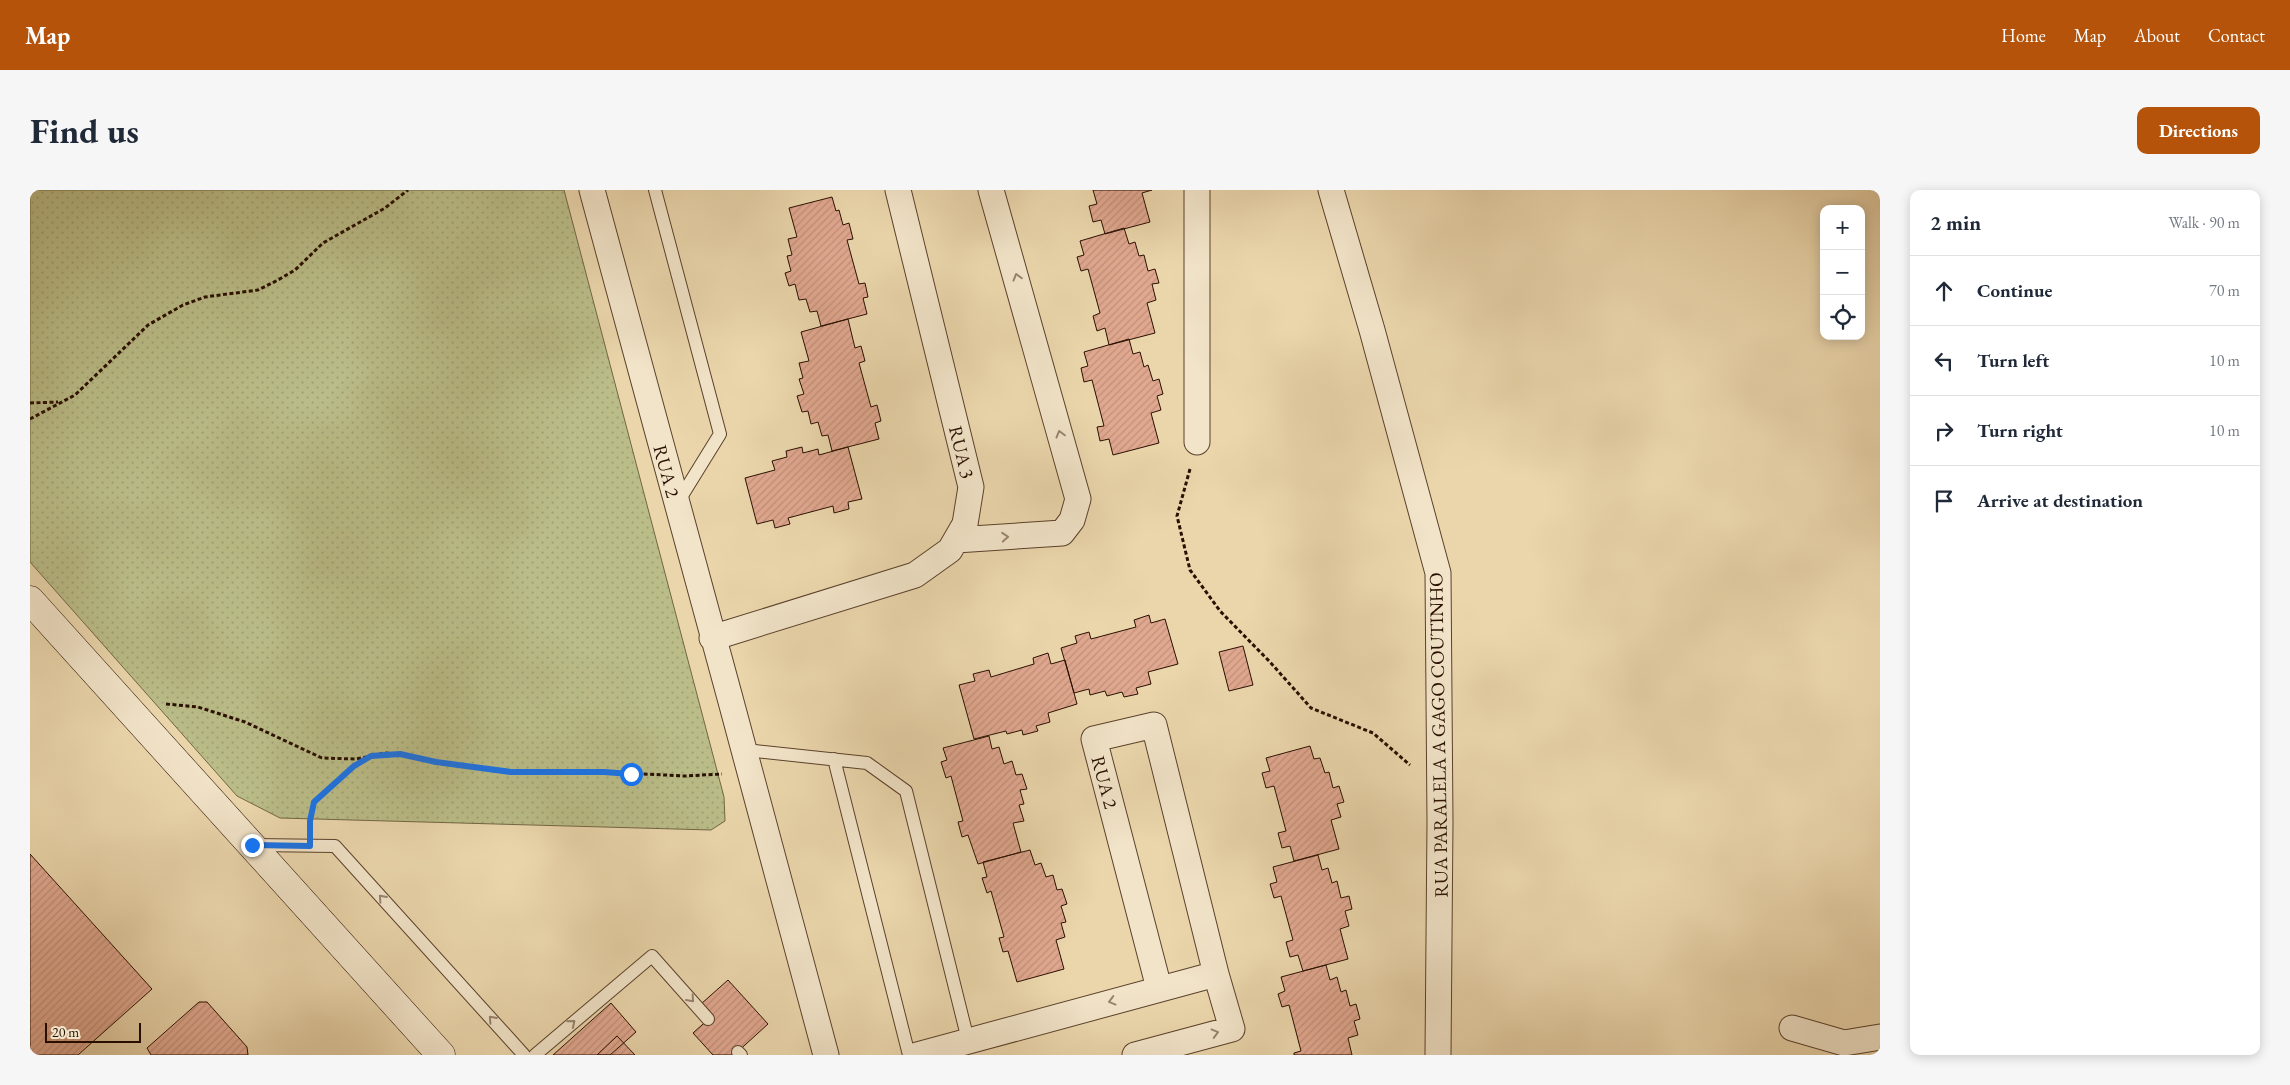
<!DOCTYPE html>
<meta charset="utf-8">
<style>
body{margin:0;font-family:"EB Garamond",serif;background:#f6f6f7;color:#1f2937}
.controls{position:absolute;right:15px;top:15px;display:grid;overflow:hidden;border-radius:10px;box-shadow:0 2px 12px #0003}
.controls button{width:45px;height:45px;display:grid;place-items:center;padding:0;border:0;border-bottom:1px solid #e0e1e3;background:#fff;color:#1f2937;font:25px sans-serif}
.scale{position:absolute;left:15px;bottom:12px;width:96px;box-sizing:border-box;padding-left:5px;border:2px solid #290f00;border-top:0;font-size:14px;line-height:18px;white-space:nowrap;color:#290f00;-webkit-text-stroke:4px #f2e4c9;paint-order:stroke}
.stop{position:absolute;width:15px;height:15px;margin:-11px;border:4px solid #1a73e8;border-radius:50%;background:#fff}
.stop.end{background:#1a73e8;border-color:#fff;box-shadow:0 1px 5px #0008}
.list{margin:0;padding:0;list-style:none}
h2{display:flex;justify-content:space-between;align-items:center;height:65px;margin:0;padding:0 20px;font-size:21px}
h2 small{font-size:16px;font-weight:400;color:#747a83}
.list li{display:grid;grid-template-columns:32px 1fr auto;gap:15px;align-items:center;box-sizing:border-box;height:70px;padding:0 20px;border-top:1px solid #e0e1e3}
.list b{display:block;font-size:19px;white-space:nowrap}
.list em{font-size:16px;font-style:normal;color:#747a83}
.icon{flex:none;width:28px;height:28px;fill:none;stroke:currentColor;stroke-width:2;stroke-linecap:round;stroke-linejoin:round}
.map{position:relative;flex:none;width:1850px;height:865px;overflow:hidden;border-radius:10px}
header{display:flex;align-items:center;gap:30px;box-sizing:border-box;height:70px;padding:0 25px;background:#b45309;color:#fff}
header strong{font-size:24px}
nav{display:flex;gap:28px;margin-inline-start:auto;font-size:18px}
.intro{display:flex;align-items:center;justify-content:space-between;box-sizing:border-box;height:120px;padding:0 30px}
h1{margin:0;font-size:35px}
.button{padding:12px 22px;border-radius:10px;background:#b45309;color:#fff;font-size:18px;font-weight:700}
main{display:flex;gap:30px;padding:0 30px}
aside{flex:1;background:#fff;border-radius:10px;box-shadow:0 2px 12px #0003}
.map>svg:first-child{display:block}
.grass{fill:url(#grass-dots);stroke:#726644}
.building{fill:url(#building-hatch);stroke:#290f00}
.lines{fill:none;stroke-linecap:round;stroke-linejoin:round}
.service-casing{stroke:#5a412b;stroke-width:14}
.minor-casing{stroke:#5a412b;stroke-width:27}
.secondary-casing{stroke:#290f00;stroke-width:29}
.path{stroke:#290f00;stroke-width:3;stroke-dasharray:4 2.5;stroke-linecap:butt}
.service{stroke:#f2e4c9;stroke-width:12}
.minor{stroke:#f2e4c9;stroke-width:25}
.secondary{stroke:#f2e4c9;stroke-width:28}
.oneway{stroke:#98846f}
.route{stroke:#1a73e8;stroke-width:6}
.labels{text-anchor:middle;stroke-width:4;stroke-linejoin:round;paint-order:stroke}
.street-label{font-size:19px;fill:#290f00;stroke:#f2e4c9}
</style>
<header>
<strong>Map</strong>
<nav><a>Home</a><a>Map</a><a>About</a><a>Contact</a></nav>
</header>
<div class="intro"><h1>Find us</h1><a class="button">Directions</a></div>
<main>
<div class="map">
<svg width="1850" height="865" viewBox="0 0 1850 865">
<defs>
<pattern id="grass-dots" width="8" height="8" patternUnits="userSpaceOnUse" patternTransform="scale(1.25)"><rect width="8" height="8" fill="#babd88"/><path d="M2 2h.1M6 6h.1" fill="none" stroke="#a0a174" stroke-width="1.8" stroke-linecap="round"/></pattern>
<pattern id="building-hatch" width="6" height="6" patternUnits="userSpaceOnUse" patternTransform="scale(1.25)"><rect width="6" height="6" fill="#e1a890"/><path d="M-1 1l2-2M0 6l6-6M5 7l2-2" fill="none" stroke="#c18f7a"/></pattern>
</defs>
<rect width="100%" height="100%" fill="#ebd6ac"/>
<filter id="stains"><feTurbulence type="fractalNoise" baseFrequency=".004" numOctaves="4"/><feColorMatrix values="0 0 0 0 .2 0 0 0 0 .09 0 0 0 0 .02 0 0 0 .5 -.17"/></filter>
<radialGradient id="worn" r=".72"><stop offset=".6" stop-color="#630" stop-opacity="0"/><stop offset="1" stop-color="#630" stop-opacity=".3"/></radialGradient>
<path class="grass" d="M0,0H534L694,607L695,631L681,640L250,628L207,606L0,372Z"/>
<path class="building" d="M1063,0H1122L1112,3L1120,32L1075,44L1071,30L1063,32L1059,16L1067,14Z
M802,7L806,21L809,20L813,35L819,33L823,49L817,50L829,94L835,93L838,107L833,108L837,124L791,136L787,121L780,122L776,109L769,110L765,94L759,96L755,83L761,81L757,66L762,65L758,49L767,47L759,18Z
M1094,38L1099,54L1105,52L1109,66L1114,65L1118,81L1125,79L1129,93L1122,94L1126,110L1117,113L1125,143L1079,155L1075,138L1067,141L1063,126L1070,123L1058,79L1051,81L1047,67L1054,65L1050,51Z
M818,129L825,158L831,156L835,171L829,173L841,217L847,215L851,231L845,233L849,249L802,261L798,245L792,246L788,232L781,234L778,221L772,222L767,206L774,204L769,189L773,188L769,173L779,171L771,142Z
M1099,149L1103,164L1110,162L1114,177L1118,175L1123,191L1129,189L1133,204L1127,206L1131,220L1121,223L1129,253L1083,265L1079,249L1070,251L1067,237L1074,236L1062,190L1054,192L1051,178L1058,176L1054,162Z
M772,257L773,263L788,259L789,265L818,257L832,309L818,312L819,319L804,323L803,316L758,328L760,334L745,338L743,330L727,334L715,288L745,280L742,271L757,267L756,261Z
M1119,425L1121,433L1135,429L1148,474L1118,482L1121,494L1106,498L1108,504L1094,507L1092,502L1077,506L1075,501L1060,505L1059,499L1044,503L1031,458L1047,453L1045,446L1059,442L1061,449L1106,437L1104,430Z
M1213,456L1223,495L1199,501L1189,462Z
M1018,463L1021,474L1035,470L1047,514L1018,523L1020,532L1006,536L1008,541L993,545L992,540L977,544L976,541L944,549L929,495L945,491L943,484L959,480L961,487L1004,474L1003,468Z
M959,546L962,559L969,557L974,574L982,571L986,585L992,584L997,599L990,600L994,614L989,615L994,631L983,633L991,662L948,674L938,645L932,647L928,632L933,631L921,586L916,588L911,572L917,570L913,558Z
M1280,556L1284,569L1290,568L1295,583L1299,582L1303,598L1309,596L1314,612L1307,614L1311,627L1301,630L1309,659L1264,671L1260,656L1252,658L1248,643L1256,641L1244,596L1236,598L1232,583L1240,581L1236,568Z
M1000,660L1005,675L1011,673L1016,687L1023,685L1027,700L1032,699L1037,714L1031,716L1036,732L1031,733L1035,747L1026,750L1034,779L987,792L978,761L973,762L969,748L974,747L961,701L957,703L952,688L957,687L953,672Z
M0,664L122,799L48,865H0Z
M1288,665L1292,680L1298,678L1302,693L1307,691L1311,708L1319,706L1322,719L1315,721L1319,736L1310,739L1318,769L1273,781L1268,765L1260,767L1256,752L1263,750L1251,706L1244,708L1240,694L1247,692L1243,677Z
M1296,775L1300,790L1307,787L1311,802L1316,800L1320,816L1326,814L1330,829L1324,831L1328,845L1318,848L1322,865H1264V863L1271,861L1259,815L1252,817L1248,804L1255,801L1251,787Z
M698,790L738,834L704,865H683L663,843L682,826L671,814Z
M169,812H177L217,857L218,865H121L117,858Z
M581,813L606,842L580,865H523Z
M587,846L605,865H567Z"/>
<g class="lines">
<g class="service-casing">
<path id="service" d="M625,0L690,244L648,312
M716,560L837,573L876,601L938,850
M804,569L879,865
M224,655L305,656L494,865
M708,862L711,865
M505,865L622,766L678,829"/>
</g>
<g class="minor-casing">
<path id="minor" d="M562,0C639,289 720,576 796,865
M1167,0V252
M1301,0L1342,140L1408,383L1410,632L1408,865
M926,350L1032,343L1042,330L1048,309L961,0
M682,448L885,385L920,360L935,334L941,297L868,0
M1762,838L1814,853L1850,847
M887,865L1186,784
M1105,865L1202,839L1186,784L1124,535L1064,549L1129,798"/>
</g>
<g class="secondary-casing">
<path id="secondary" d="M0,410L411,865"/>
</g>
<path class="path" d="M0,213L28,212
M0,229L45,205L118,135L153,115L175,107L228,100L248,90L265,80L293,53L355,18L378,0
M1160,279L1147,326L1160,380L1190,421L1240,472L1281,518L1343,543L1380,575
M136,514L168,517L215,532L292,568L325,569L337,567
M280,634L284,612L295,601L324,576L341,566L355,563L370,564L406,572L481,582H574L655,586L692,584"/>
<use href="#service" class="service"/>
<use href="#minor" class="minor"/>
<use href="#secondary" class="secondary"/>
</g>
<defs><path id="oneway-chevron" d="M-2-3.5L2.5 0L-2 3.5" fill="none" stroke-width="1.6" stroke-linecap="round" stroke-linejoin="round" transform="scale(1.25)"/></defs>
<g class="oneway">
<use href="#oneway-chevron" transform="translate(987 87) rotate(-106)"/>
<use href="#oneway-chevron" transform="translate(1030 244) rotate(-105)"/>
<use href="#oneway-chevron" transform="translate(975 347) rotate(-4)"/>
<use href="#oneway-chevron" transform="translate(352 708) rotate(-132)"/>
<use href="#oneway-chevron" transform="translate(661 809) rotate(48)"/>
<use href="#oneway-chevron" transform="translate(1082 811) rotate(165)"/>
<use href="#oneway-chevron" transform="translate(462 829) rotate(-132)"/>
<use href="#oneway-chevron" transform="translate(542 833) rotate(-40)"/>
<use href="#oneway-chevron" transform="translate(1185 843) rotate(-15)"/>
</g>
<g class="lines">
<path class="route" d="M222,655L280,656V631L284,612L324,576L341,566L370,564L406,572L481,582H574L601,584"/>
</g>
<g class="labels">
<g class="street-label">
<text transform="translate(932 262) rotate(76)" y="7">RUA 3</text>
<text transform="translate(637 281) rotate(75)" y="7">RUA 2</text>
<text transform="translate(1408 545) rotate(-91)" y="7">RUA PARALELA A GAGO COUTINHO</text>
<text transform="translate(1075 592) rotate(75)" y="7">RUA 2</text>
</g>
</g>
<rect width="100%" height="100%" filter="url(#stains)"/>
<rect width="100%" height="100%" fill="url(#worn)"/>
</svg>
<div class="controls">
<button>+</button>
<button>−</button>
<button><svg class="icon" aria-label="locate" viewBox="0 0 24 24"><circle cx="12" cy="12" r="6"/><path d="M12 2v4M12 18v4M2 12h4M18 12h4"/></svg></button>
</div>
<div class="scale">20 m</div>
<div class="stop" style="left:601px;top:584px"></div>
<div class="stop end" style="left:222px;top:655px"></div>
</div>
<aside>
<h2>2 min<small>Walk · 90 m</small></h2>
<ul class="list">
<li><svg class="icon" aria-label="ahead" viewBox="0 0 24 24"><path d="M12 20V5M6 11l6-6 6 6"/></svg><div><b>Continue</b></div><em>70 m</em></li>
<li><svg class="icon" aria-label="left" viewBox="0 0 24 24"><path d="M17 20v-9H6M10 6l-5 5 5 5"/></svg><div><b>Turn left</b></div><em>10 m</em></li>
<li><svg class="icon" aria-label="right" viewBox="0 0 24 24"><path d="M7 20v-9h11M14 6l5 5-5 5"/></svg><div><b>Turn right</b></div><em>10 m</em></li>
<li><svg class="icon" aria-label="arrive" viewBox="0 0 24 24"><path d="M6 21V4h12l-3 4 3 4H6"/></svg><div><b>Arrive at destination</b></div></li>
</ul>
</aside>
</main>
